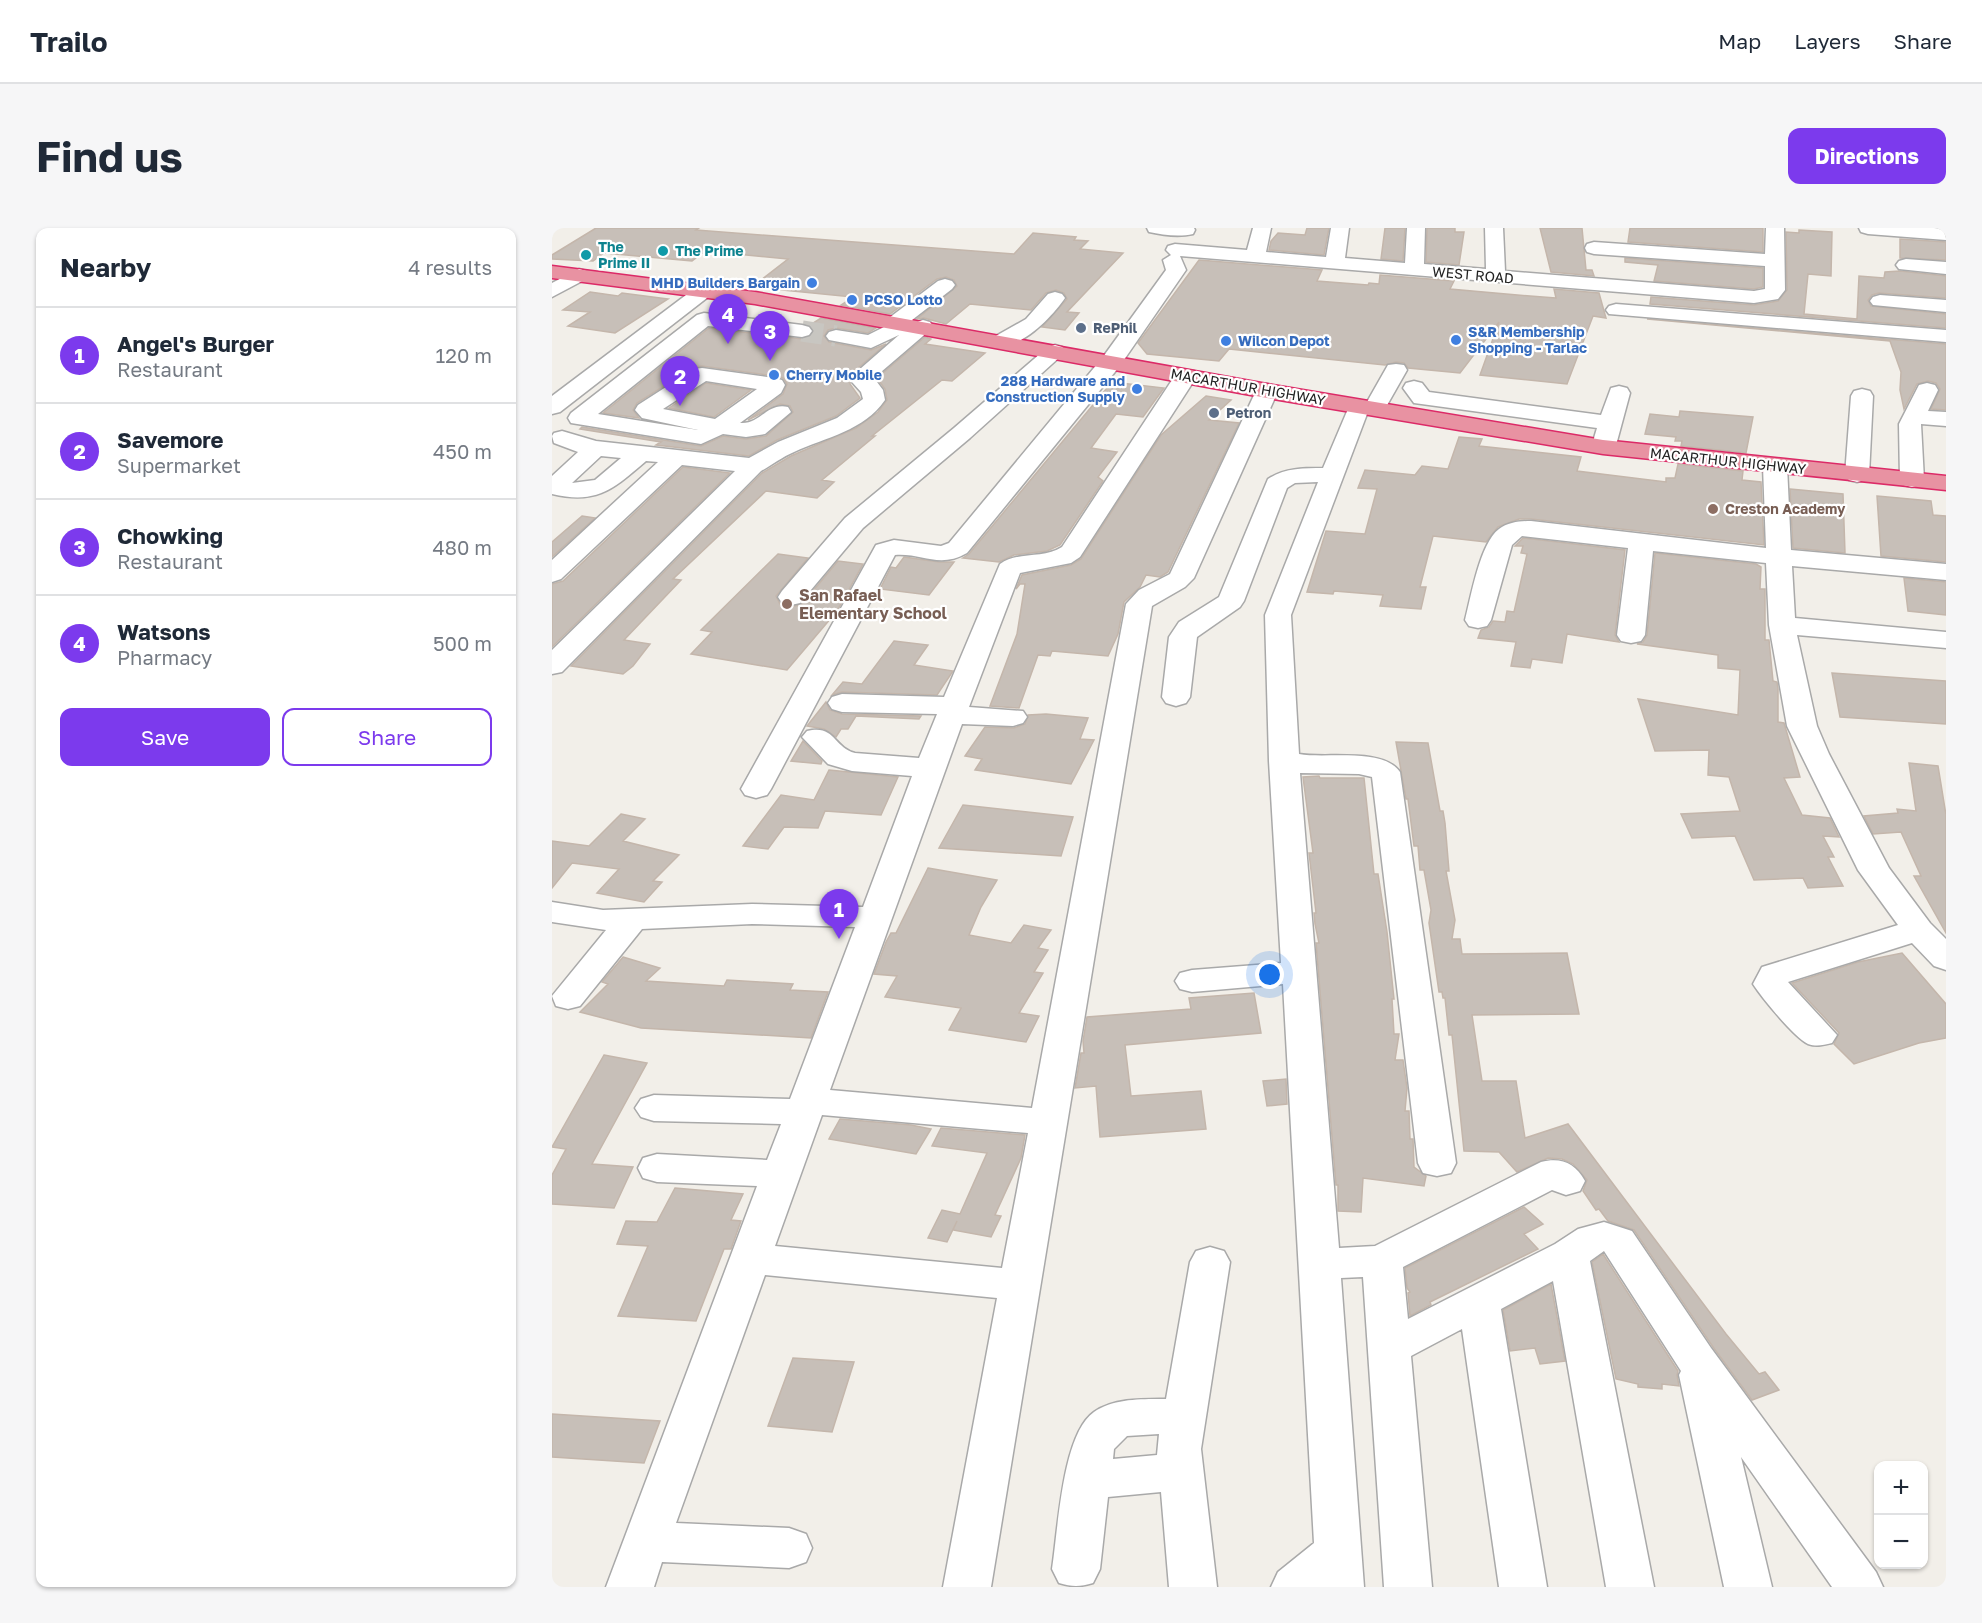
<!DOCTYPE html>
<meta charset="utf-8">
<style>
body{margin:0;font-family:"Golos Text",sans-serif;background:#f6f6f7;color:#1f2937}
.controls{position:absolute;right:18px;bottom:18px;display:grid;overflow:hidden;border-radius:12px;box-shadow:0 2px 4px #0004}
.controls button{width:54px;height:54px;display:grid;place-items:center;padding:0;border:0;border-bottom:2px solid #e0e1e3;background:#fff;color:#1f2937;font:30px sans-serif}
.you{position:absolute;left:718px;top:747px;width:21px;height:21px;margin:-15px;border:4px solid #fff;border-radius:50%;background:#1a73e8;box-shadow:0 0 0 9px #1a73e833}
.badge{display:grid;place-items:center;width:39px;height:39px;border-radius:50%;background:#7c3aed;color:#fff;font-size:20px;font-weight:700}
.pin{position:absolute;translate:-50% -50px;filter:drop-shadow(0 2px 3px #0008)}
.pin::after{content:'';position:absolute;top:32px;width:21px;height:18px;background:inherit;clip-path:polygon(0 0,100% 0,50% 100%)}
.list{margin:0;padding:0;list-style:none}
h2{display:flex;justify-content:space-between;align-items:center;height:78px;margin:0;padding:0 24px;font-size:26px}
h2 small{font-size:20px;font-weight:400;color:#747a83}
.list li{display:grid;grid-template-columns:39px 1fr auto;gap:18px;align-items:center;box-sizing:border-box;height:96px;padding:0 24px;border-top:2px solid #e0e1e3}
.list b{display:block;font-size:22px;white-space:nowrap}
.list p{margin:0;font-size:20px;white-space:nowrap;color:#747a83}
.list em{font-size:20px;font-style:normal;color:#747a83}
.actions{display:flex;gap:12px;padding:18px 24px}
.actions a{flex:1;padding:14px 0;border:2px solid #7c3aed;border-radius:12px;text-align:center;font-size:21px;color:#7c3aed}
.actions .main{background:#7c3aed;color:#fff}
.map{position:relative;flex:none;width:1394px;height:1359px;overflow:hidden;border-radius:12px}
header{display:flex;align-items:center;gap:36px;box-sizing:border-box;height:84px;padding:0 30px;background:#fff;border-bottom:2px solid #e0e1e3}
header strong{font-size:28px}
nav{display:flex;gap:33px;margin-inline-start:auto;font-size:21px}
.intro{display:flex;align-items:center;justify-content:space-between;box-sizing:border-box;height:144px;padding:0 36px}
h1{margin:0;font-size:42px}
.button{padding:15px 27px;border-radius:12px;background:#7c3aed;color:#fff;font-size:21px;font-weight:700}
main{display:flex;gap:36px;padding:0 36px}
aside{flex:1;background:#fff;border-radius:12px;box-shadow:0 2px 4px #0004}
.map>svg:first-child{display:block}
.building{fill:#c7bfb8;stroke:#c4b6ab;stroke-width:1.5}
.lines{fill:none;stroke-linecap:round;stroke-linejoin:round}
.minor-tunnel{stroke:#c8c6c1;stroke-width:21;stroke-dasharray:21 10;stroke-linecap:butt}
.minor-casing{stroke:#a9a9a9;stroke-width:3}
.highway-casing{stroke:#dc2a67;stroke-width:3}
.minor{fill:#fff;fill-rule:evenodd}
.highway{fill:#e892a2;fill-rule:evenodd}
.culture-dot{fill:#0f9aa8;stroke:#fff;stroke-width:2}
.shop-dot{fill:#3f7fe0;stroke:#fff;stroke-width:2}
.service-dot{fill:#5c6f8a;stroke:#fff;stroke-width:2}
.education-dot{fill:#8d6e63;stroke:#fff;stroke-width:2}
.labels{text-anchor:middle;stroke-width:4.5;stroke-linejoin:round;paint-order:stroke}
.far-culture-label{font-size:14px;font-weight:bold;fill:#0d838f;stroke:#fff;text-anchor:start}
.far-street-label{font-size:14px;fill:#222;stroke:#fff}
.far-shop-label{font-size:14px;font-weight:bold;fill:#366cbe;stroke:#fff;text-anchor:start}
.far-service-label{font-size:14px;font-weight:bold;fill:#4e5e75;stroke:#fff;text-anchor:start}
.far-education-label{font-size:14px;font-weight:bold;fill:#785e54;stroke:#fff;text-anchor:start}
.education-label{font-size:16px;font-weight:bold;fill:#785e54;stroke:#fff;text-anchor:start}
</style>
<header>
<strong>Trailo</strong>
<nav><a>Map</a><a>Layers</a><a>Share</a></nav>
</header>
<div class="intro"><h1>Find us</h1><a class="button">Directions</a></div>
<main>
<aside>
<h2>Nearby<small>4 results</small></h2>
<ul class="list">
<li><span class="badge">1</span><div><b>Angel's Burger</b><p>Restaurant</p></div><em>120 m</em></li>
<li><span class="badge">2</span><div><b>Savemore</b><p>Supermarket</p></div><em>450 m</em></li>
<li><span class="badge">3</span><div><b>Chowking</b><p>Restaurant</p></div><em>480 m</em></li>
<li><span class="badge">4</span><div><b>Watsons</b><p>Pharmacy</p></div><em>500 m</em></li>
</ul>
<div class="actions"><a class="main">Save</a><a>Share</a></div>
</aside>
<div class="map">
<svg width="1394" height="1359" viewBox="0 0 1394 1359">
<rect width="100%" height="100%" fill="#f2efe9"/>
<path class="building" d="M44,0H147L144,2L462,26L481,5L524,9L522,12L536,13L528,21L571,25L515,84L527,85L513,102L490,99L515,71L512,65L504,62L494,65L479,82L418,76L394,96L372,90L365,91L405,58L402,52L394,49L385,51L338,86L289,77L301,69L200,59L236,31L153,23L140,33L52,25L41,33L0,31V27Z
M755,0H777L772,27L717,22L719,13L726,5L753,7Z
M833,0H853L851,33L829,31Z
M875,0H903V4H912L907,37L874,34Z
M988,0H1030L1034,42H1040L1042,48L999,44Z
M1078,0H1211V24L1076,14Z
M1247,2L1280,4L1279,48L1256,46L1252,86L1305,91L1307,48L1332,50L1333,44L1348,43L1394,48V70L1327,65L1320,67L1316,72L1319,78L1394,86V100L1098,76L1099,69L1202,77L1226,73L1235,62L1234,4L1247,5Z
M1348,11L1394,14V32L1348,30Z
M1073,30L1211,40V59L1202,61L1102,53L1106,37L1073,34Z
M647,32L770,42L765,53L816,57L817,55L827,56L828,47L902,53L898,61L978,68L1004,70L1002,61L1047,65L1054,90L1041,88L1015,156L928,147L947,94L908,145L856,140L852,135L844,134L833,137L677,121L667,133L595,126L586,115Z
M38,64L66,68L70,65L116,71L63,105L16,98L38,84L11,82Z
M269,90L324,100L316,105L284,100L276,102L272,108L277,114L319,122L334,116L299,146L298,156L308,170L284,188L225,212L197,228L104,217L109,214L28,201L30,199L149,218L171,208L194,211L214,208L241,184L238,178L228,176L196,192L231,166L235,156L231,150L222,148L150,138L142,139L85,175L81,182L87,190L51,185L157,100L251,111L259,108L262,103L258,97Z
M1095,91L1394,116V182L1379,181L1388,161L1384,155L1376,153L1365,156L1352,181L1348,162L1349,144L1338,113Z
M373,109L379,111L373,116L433,125L400,153L390,152L320,208H323L270,252L282,254L265,270L214,263L121,351L129,352L72,412L98,416L81,438L71,446L19,438L210,245L239,228L304,200L326,184L335,172L333,161L325,150Z
M560,154L612,160L591,189L564,186L539,220L565,224L546,249L551,253L508,317L495,323L462,327L447,334L411,330L417,326Z
M154,155L199,162L162,189L117,180Z
M654,168L679,172L657,192L687,195L616,344L608,349L594,347L588,359L572,374L566,406L556,428L500,423L498,428L486,427L467,480L438,478L465,406L473,356H468L464,361L470,347L519,337L529,331L609,207Z
M1128,183L1201,189L1194,225L1129,218L1130,213H1123L1124,209L1093,206L1098,186L1127,189Z
M907,209L930,211L927,218L1029,229L1025,243L1114,254V250H1123L1126,236L1191,243L1190,252L1209,254L1212,317L979,291H967L946,299L934,314L881,308L868,359H874L869,381L828,378L831,367L782,363L781,366L755,364L774,303L813,306L825,261L806,260L813,242L863,247L870,238L896,241Z
M131,239L178,245L0,419V356L11,353Z
M1238,261L1291,266L1293,325L1241,320Z
M1325,268L1379,273L1381,287L1394,288V334L1329,328Z
M30,288L43,290L0,329V314Z
M971,310L1073,322L1063,407L1067,414L1015,406L1010,435L980,431L978,440L959,438L964,414L926,410L929,402L937,399L941,393L953,394L955,383L962,384L975,326L969,325L971,318H963Z
M1103,325L1204,336L1209,339L1208,361H1213V412H1217L1221,453L1225,454L1226,461V494L1232,495L1248,549L1232,550L1250,587L1278,590L1287,609L1271,608L1282,629H1276L1291,658L1256,660L1251,650L1202,652L1183,608L1140,610L1129,586L1188,583L1177,549L1156,547L1157,522L1103,523L1086,471L1186,487L1188,442L1166,440V427L1085,416L1091,414L1095,407Z
M226,326L256,330L224,368L228,376L239,379L250,376L286,333L311,336L285,383L235,442L139,426L160,404L149,402Z
M352,329L387,334H402L377,367L328,361L339,339L344,340Z
M1352,350L1394,354V387L1356,383Z
M342,413L376,417L362,437L401,443L385,467L290,464L280,467L291,454L310,456Z
M1280,445L1394,453V496L1288,489Z
M274,474L278,482L290,486L369,488L367,491L304,488L296,501H289L284,509L272,501L255,498Z
M494,486L536,490L528,511L542,512L519,556L423,542L430,531L413,528L433,499L462,500L473,496L476,487Z
M251,513L270,533L269,536L239,533Z
M844,514L876,515L888,583H891L893,595L897,643H894L903,692L900,711H908L910,726L1015,725L1027,786L920,787L930,853H964L973,910L1016,896L1174,1106L1207,1146L1213,1144L1227,1162L1200,1172L1161,1119L1082,1002L1056,993L1047,981L1044,982L1031,963L1035,952L1021,936L1010,931L996,930L965,944L947,924L912,923L900,807H897L893,770H891L890,764H887L877,695L879,682L872,642H868L866,618H862L856,571H854Z
M1357,535L1386,538L1394,587V705L1362,648H1369L1349,604L1321,606L1312,588L1346,585L1345,581L1364,583Z
M277,542L346,549L329,587L273,583L266,600L232,599L216,621L191,618L229,567L262,572Z
M767,548L768,550H812L822,646H826L835,704L842,771H840L842,806H847L843,832H851L855,860L853,883H857L858,911H861L862,939L874,948L872,958L811,950L809,984L786,983V957H784L764,715H767L763,696L762,685H764L757,625H761L751,549Z
M411,577L521,589L509,628L387,620Z
M69,586L93,591L71,613L127,627L101,653L110,654L92,674L45,665L67,641L20,635L0,660V613L37,618Z
M376,640L445,652L429,679L417,707L459,715L472,697L499,702L486,720L496,722L482,744L491,745L467,785L487,788L474,814L397,802L409,780L333,769L345,748L322,746L334,714L339,705H344Z
M1350,725L1394,776V810L1367,815L1302,836L1282,816L1287,805L1240,755L1306,734Z
M71,729L108,740L94,753L172,758L175,752L241,756L238,762L276,764L259,810L89,800L28,784L56,756L50,754Z
M702,765L709,805L573,817L579,868L649,863L654,901L548,909L544,858L523,860L529,825H532L531,813L535,789L639,781L637,770Z
M52,827L95,835L40,936L81,939L62,980L0,976V947L14,921L0,919Z
M734,851L735,876L715,878L711,853Z
M288,891L359,897L379,901L364,926L277,911Z
M389,900L473,907L469,930L443,987L449,988L439,1009L401,1002L405,993L395,1014L376,1010L390,982L408,986L435,925L380,918Z
M123,960L191,966L179,992L189,993L179,1021H172L144,1093L66,1088L96,1018L65,1016L74,993L105,994Z
M972,979L991,996L972,1006L986,1021L878,1074L879,1077L858,1088L856,1065L858,1064L855,1060L853,1040Z
M1051,1026L1126,1143L1125,1147L1127,1158L1110,1156V1161L1086,1159V1156L1064,1151L1040,1034Z
M999,1056L1013,1133L988,1136L983,1120L958,1123L951,1082Z
M241,1130L302,1134L280,1204L216,1198Z
M0,1186L108,1193L92,1235L0,1229Z"/>
<g class="lines">
<path class="minor-tunnel" d="M250,103L284,108"/>
<g class="minor-casing">
<path id="minor" d="M595,0H642L643,2L641,6C628,9 610,7 597,4Z
M701,0H719L714,24L774,29L779,0H797L793,30L853,35L855,0H873L872,36L934,41L933,0H951L953,43L1202,63L1213,61V38L1042,26L1035,24L1033,20L1035,16L1042,14L1213,26L1214,0H1232L1233,62L1226,71L1202,75L628,28L634,42L567,139L415,325C387,341 371,325 343,327L219,561L215,567L204,570L193,567L189,561L324,317L342,312L389,318L397,315L551,129L614,42L611,32L619,27L614,22L616,18L623,16L695,22Z
M1307,0H1394V12L1316,6L1309,4Z
M1354,31L1394,34V46L1347,41L1344,37L1347,33Z
M27,41L34,43L37,47L34,51L0,69V55Z
M393,51L400,53L403,57L400,61L360,92L362,95L371,92L378,94L381,98L378,102L322,150L331,162L333,172C312,203 274,209 242,224C230,229 220,237 209,243L10,444L0,446V422L183,243L130,237L9,351L0,354V332L106,234L94,233C62,260 46,277 0,266V248L26,224L2,215L0,208L2,205L10,203L44,213L197,230L226,214L285,190L311,171L309,164L300,154V148L347,107L319,120L277,112L274,108L277,104L284,102L316,107L336,97L334,94L337,90L386,53ZM49,228L69,230L43,252L20,255Z
M153,56L160,58L163,62L160,66L8,184L0,186V168L146,58Z
M503,64L510,66L513,70C500,89 467,124 442,117L439,113L442,109L474,91L496,66Z
M1328,67L1394,72V84L1321,77L1318,73L1321,69Z
M1064,76L1394,102V114L1057,86L1054,82L1057,78Z
M152,85L250,97L257,99L260,103L257,107L250,109L156,98L46,186L146,202L90,190L83,182L86,177L142,141L150,140L222,150L230,152L233,157L229,165L188,195C208,197 215,174 236,179L239,184L213,206L194,209L171,206L149,216L19,195L16,190L19,185L145,87ZM154,153L205,161L163,191L111,181Z
M503,117L510,119L514,123L510,127L418,210L311,300L248,375L239,377L230,375L226,369L230,363L293,290L402,200L496,119Z
M844,136L852,137L855,142L830,186H815L739,387L747,526C773,531 831,519 848,544L904,935L899,945L885,948L871,945L866,935L820,549L807,546L748,545L787,1020L823,1018L989,934C1009,929 1023,935 1033,953L1028,963L1014,967L1000,962L851,1039L856,1091L1003,1016L1026,1001L1052,994L1080,1003L1159,1120L1324,1344L1331,1359H1280L1189,1229L1220,1359H1172L1127,1147L1129,1143L1052,1023L1038,1033L1102,1359H1054L1001,1053L949,1081L995,1359H947L910,1101L859,1128L880,1359H832L811,1049L789,1050L812,1359H719L726,1344L762,1315L731,756L640,764L628,761L623,753L628,745L640,742L729,735L717,533L713,387L766,254L743,255L735,260L692,373L688,379L645,409L638,469L634,475L624,478L614,475L610,469L617,409L627,394L667,369L716,251C732,240 752,240 771,240L799,174L807,172L815,174L836,137Z
M634,142L642,143L645,148L528,329L519,335L468,345L417,479L471,483L475,489L471,495L461,498L410,496L278,862L480,880L574,376L587,362L618,346L704,163L707,158L715,156L723,158L726,163L642,350L633,359L600,378L439,1359H391L445,1070L213,1047L124,1295L237,1300L254,1306L260,1320L254,1334L237,1340L110,1334L102,1359H54L205,958L105,954L91,950L86,940L91,930L105,926L215,932L229,896L102,893L89,889L83,880L89,871L102,867L238,871L303,699L200,696L90,701L28,778L16,781L4,778L0,768L54,702L0,694V674L51,682L200,676L311,679L360,548L300,543L276,536L250,509L255,503C283,496 281,519 303,525L367,530L385,486L290,484L280,481L276,475L280,469L290,466L392,469L448,336C466,323 492,331 510,319L626,143ZM270,887L476,905L450,1040L223,1018Z
M862,153L870,155L877,164L1049,187L1059,160L1067,158L1075,160L1078,165L1064,217L1060,222L1052,224L1044,222L1040,217L1045,200L862,175L851,160L854,155Z
M1375,155L1383,157L1386,162L1376,183L1394,184V198L1369,196L1372,252L1368,257L1360,259L1352,257L1348,252L1347,196L1367,157Z
M1310,161L1318,163L1321,168L1317,247L1313,252L1305,254L1297,252L1293,247L1299,168L1302,163Z
M1223,231L1231,233L1235,238L1239,322L1394,336V352L1240,338L1243,390L1394,404V420L1245,407L1265,498L1277,526L1337,640L1378,695L1394,711V742L1382,738L1360,715L1236,754L1285,807L1280,815C1271,817 1265,819 1256,816C1242,809 1210,770 1201,756L1210,739L1346,697L1306,642L1235,498L1217,397L1214,335L1101,323L1093,407L1089,413L1079,415L1069,413L1065,407L1076,320L970,308L960,317L939,392L935,398L926,400L917,398L913,392C919,369 928,315 947,301C956,294 969,293 979,293L1214,320L1211,238L1215,233Z
M658,1019L672,1023L678,1034L649,1221L665,1359H617L609,1264L556,1269L548,1341L541,1355C528,1359 520,1359 507,1355L500,1341C506,1303 510,1206 542,1184C562,1170 591,1171 614,1171L638,1034L644,1023ZM607,1206L605,1227L561,1231L562,1221L575,1208Z"/>
</g>
<g class="highway-casing">
<path id="highway" d="M0,38L203,64L715,156L1051,212L1394,248V262L1051,226L715,170L203,76L0,50Z"/>
</g>
<use href="#minor" class="minor"/>
<use href="#highway" class="highway"/>
</g>
<g class="culture-dot">
<circle cx="111" cy="23" r="6"/>
<circle cx="34" cy="27" r="6"/>
</g>
<g class="shop-dot">
<circle cx="260" cy="55" r="6"/>
<circle cx="300" cy="72" r="6"/>
<circle cx="904" cy="112" r="6"/>
<circle cx="674" cy="113" r="6"/>
<circle cx="222" cy="147" r="6"/>
<circle cx="585" cy="161" r="6"/>
</g>
<g class="service-dot">
<circle cx="529" cy="100" r="6"/>
<circle cx="662" cy="185" r="6"/>
</g>
<g class="education-dot">
<circle cx="1161" cy="281" r="6"/>
<circle cx="235" cy="376" r="6"/>
</g>
<g class="labels">
<g class="far-culture-label">
<text x="46" y="24">The<tspan x="46" dy="16">Prime II</tspan></text>
<text x="123" y="28">The Prime</text>
</g>
<g class="far-street-label">
<text transform="translate(921 47) rotate(5)" y="5">WEST ROAD</text>
<text transform="translate(696 159) rotate(10)" y="5">MACARTHUR HIGHWAY</text>
<text transform="translate(1176 233) rotate(6)" y="5">MACARTHUR HIGHWAY</text>
</g>
<g class="far-shop-label">
<text x="248" y="60" text-anchor="end">MHD Builders Bargain</text>
<text x="312" y="77">PCSO Lotto</text>
<text x="916" y="109">S&amp;R Membership<tspan x="916" dy="16">Shopping - Tarlac</tspan></text>
<text x="686" y="118">Wilcon Depot</text>
<text x="234" y="152">Cherry Mobile</text>
<text x="573" y="158" text-anchor="end">288 Hardware and<tspan x="573" dy="16">Construction Supply</tspan></text>
</g>
<g class="far-service-label">
<text x="541" y="105">RePhil</text>
<text x="674" y="190">Petron</text>
</g>
<g class="far-education-label">
<text x="1173" y="286">Creston Academy</text>
</g>
<g class="education-label">
<text x="247" y="373">San Rafael<tspan x="247" dy="18">Elementary School</tspan></text>
</g>
</g>
</svg>
<div class="controls">
<button>+</button>
<button>−</button>
</div>
<div class="you"></div>
<div class="pin badge" style="left:287px;top:711px">1</div>
<div class="pin badge" style="left:128px;top:178px">2</div>
<div class="pin badge" style="left:218px;top:133px">3</div>
<div class="pin badge" style="left:176px;top:116px">4</div>
</div>
</main>
